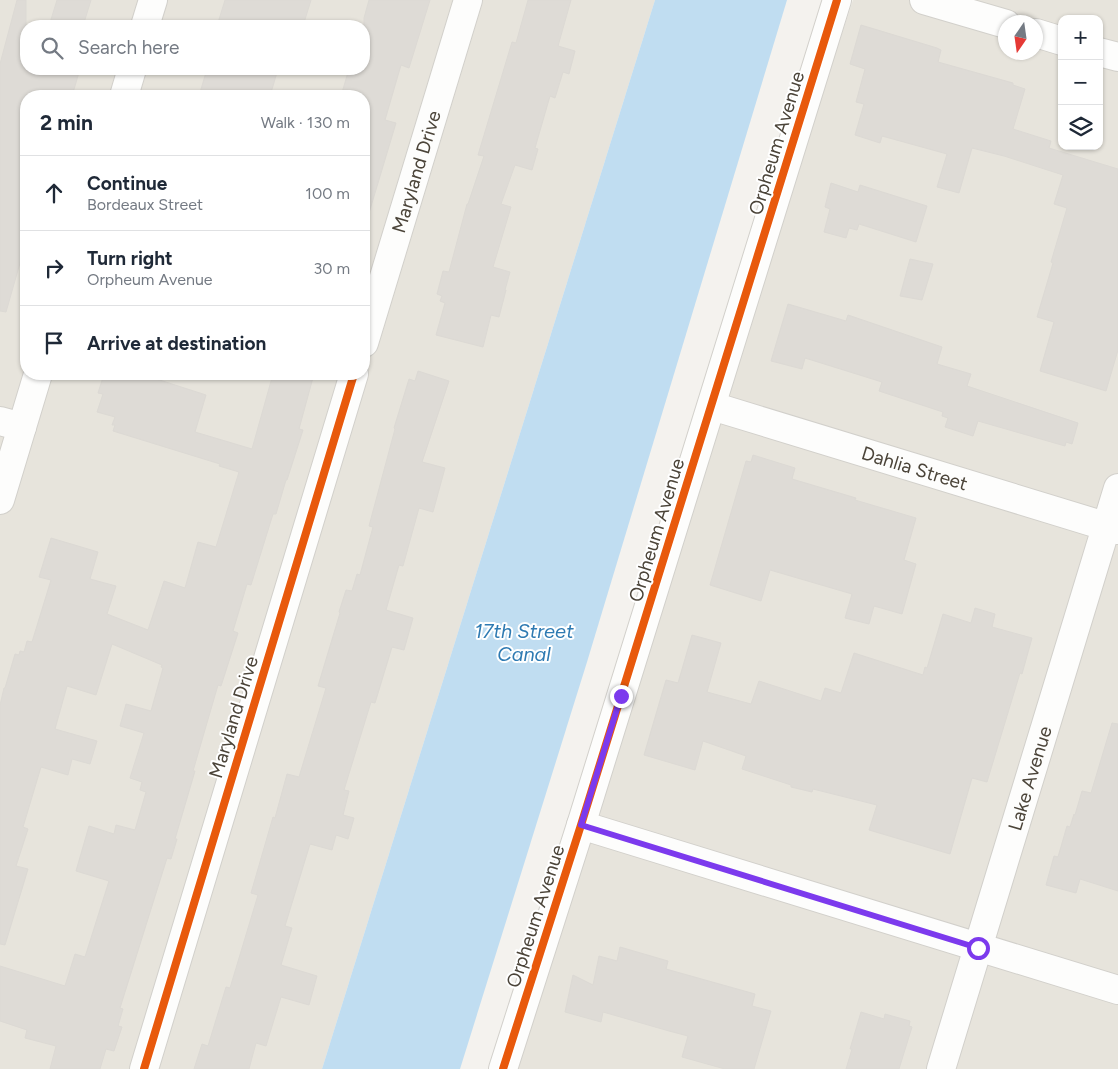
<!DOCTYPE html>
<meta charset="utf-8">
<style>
body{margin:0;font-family:Figtree,sans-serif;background:#f2f2f3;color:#1f2937}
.controls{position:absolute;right:15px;top:15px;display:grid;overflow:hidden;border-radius:10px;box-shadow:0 1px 4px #0004}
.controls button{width:45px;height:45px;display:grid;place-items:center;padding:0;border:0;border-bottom:1px solid #e0e1e3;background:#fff;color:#1f2937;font:25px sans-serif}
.compass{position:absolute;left:998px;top:15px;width:45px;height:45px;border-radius:50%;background:#fff;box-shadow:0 1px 4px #0004;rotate:193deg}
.stop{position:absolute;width:15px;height:15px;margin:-11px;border:4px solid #7c3aed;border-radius:50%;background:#fff}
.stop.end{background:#7c3aed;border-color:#fff;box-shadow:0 1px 5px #0008}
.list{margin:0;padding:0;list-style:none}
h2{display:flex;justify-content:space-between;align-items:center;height:65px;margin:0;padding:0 20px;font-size:21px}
h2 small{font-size:16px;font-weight:400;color:#747a83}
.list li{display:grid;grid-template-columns:32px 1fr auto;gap:15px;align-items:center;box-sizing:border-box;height:75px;padding:0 20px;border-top:1px solid #e0e1e3}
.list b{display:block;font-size:19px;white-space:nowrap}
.list p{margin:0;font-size:16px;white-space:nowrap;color:#747a83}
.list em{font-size:16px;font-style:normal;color:#747a83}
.icon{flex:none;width:28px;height:28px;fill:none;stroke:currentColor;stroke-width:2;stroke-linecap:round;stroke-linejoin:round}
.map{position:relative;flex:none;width:1118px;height:1069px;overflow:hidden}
.search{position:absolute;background:#fff;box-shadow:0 1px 4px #0004;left:20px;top:20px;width:350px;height:55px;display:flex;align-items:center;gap:12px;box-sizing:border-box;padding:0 18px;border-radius:20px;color:#747a83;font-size:19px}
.panel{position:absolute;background:#fff;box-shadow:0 1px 4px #0004;left:20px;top:90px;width:350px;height:290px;border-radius:20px}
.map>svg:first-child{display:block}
.residential{fill:#e7e4dc;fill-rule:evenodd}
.water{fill:#c0ddf1}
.building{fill:#dedbd6;stroke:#dcd9d4}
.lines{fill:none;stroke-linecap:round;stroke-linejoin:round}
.minor-casing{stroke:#d2d0cb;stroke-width:30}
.minor{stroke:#fdfdfc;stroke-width:28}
.cycleway-casing{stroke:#fff;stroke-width:11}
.cycleway{stroke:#e8590c;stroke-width:8}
.route{stroke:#7c3aed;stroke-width:6}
.labels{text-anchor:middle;stroke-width:4;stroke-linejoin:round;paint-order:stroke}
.street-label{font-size:19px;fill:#4b4439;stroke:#fff}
.water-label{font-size:20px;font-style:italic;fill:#2e7ab2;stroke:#fff}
</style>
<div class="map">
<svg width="1118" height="1069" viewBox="0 0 1118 1069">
<rect width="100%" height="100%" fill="#f4f2ee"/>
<path class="residential" d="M0,0H655L322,1069H0ZM26,26H364V69H26ZM26,96H364V374H26Z
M853,0H1118V1069H500ZM1062,19H1099V146H1062ZM1006,22H1036V52H1006Z"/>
<path class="water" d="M655,0H787L587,662L460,1069H322Z"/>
<path class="building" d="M17,0H26V69H80L72,96H26V242L6,312L0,311V64Z
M57,0H91L83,26H49Z
M225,0H311L303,26H217Z
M369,0H430L409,68L401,65L385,120L396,123L369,213H364V96H341L349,69H364V18Z
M528,0H571L558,46L575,51L569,74L563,72L555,98L550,96L535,148L538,149L532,170L515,165L501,204L511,207L493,267L510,272L505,290H506L499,317L491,315L483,347L436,335L445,303L440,301L442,296L437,294L443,271L449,272L467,204H468L484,156L478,155L512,42L516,43Z
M861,25L937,48L941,50L938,62L1013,83V85L1025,89L1013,129L1051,141L1049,148L1118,169V350L1106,391L1040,371L1054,322L1037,317L1053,263L1051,262L1067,208L1054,204L1063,175L1004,156L972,148L959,193L937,187L947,154L882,136L880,143L855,135L864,104L856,102L865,69L850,64Z
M207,69H278L270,96H199Z
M831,183L858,192L860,185L927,206L916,242L859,224L857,230L849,228L846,238L824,232L830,209L825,207Z
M910,259L933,264L922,300L900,296Z
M788,304L846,321L848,315L942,347L937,364L971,374L967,386L1078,423L1072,444L1066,442L1065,446L978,421L973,436L945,427L948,418L942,416L943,412L879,391L882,382L805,358L802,369L771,361Z
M418,371L449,381L422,462L445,468L433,512L419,508L403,566L399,565L386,610L413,618L404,650L392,647L375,703L371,702L344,790L349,791L343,815L354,818L348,839L336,835L332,850L310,844L285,926L292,928L281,965L317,976L309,1005L281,997L266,1046L256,1043L249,1069H194L202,1044L208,1046L226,987L230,988L258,895L251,893L273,817L275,818L287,774L299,777L326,688L318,686L340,613L339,612L346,590L352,591L357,574L360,575L373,527L369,526L395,429L394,428L409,379L415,381Z
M104,374H141L206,395L195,432L252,449L273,374H314L299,429L303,430L287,480H286L276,514H273L251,585L247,584L233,631L238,633L221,686L218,685L193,771H195L175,839H177L171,859L167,858L120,1008L123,1009L118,1026L122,1027L114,1051L106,1049L100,1069H50L56,1046L25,1038L27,1030L0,1021V966L65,986L75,954L85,957L109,881L76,871L89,826L114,834L116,825L135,830L146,792L140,790L142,782L130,778L144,733L120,726L126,704L151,711L163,668L161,667L162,665L112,644L96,695L67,686L55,729L97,741L90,764L72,759L68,775L41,767L23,827L28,829L16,866L28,869L5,945L0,944V705L4,688H5L15,654L19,655L20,651L24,652L27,641L32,642L51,580L39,577L51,538L98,552L90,579L116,586L107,614L148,630L164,581L185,588L198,542L216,547L239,472L219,466L220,464L113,431L115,425H112L115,417L97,412L103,394L98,393Z
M753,455L795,468L792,479L856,498L855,500L916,518L904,560L916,564L902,614L874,606L869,624L845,618L852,594L770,570L761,601L710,585L746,461L751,462Z
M975,608L995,614L992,627L1032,638L1022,674L1020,673L987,782L972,778L950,854L869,830L877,805L813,789L812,792L791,787V785L742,769L746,756L703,741L695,770L644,755L666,680L678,683L692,635L721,643L707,692L751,704L759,681L821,701L825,688L841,693L854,653L923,675L925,667L927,668L943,614L971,623Z
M1112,723L1118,724V891L1080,879L1076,893L1046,885L1054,856L1058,857L1067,826L1070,827L1074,814L1075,815L1082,791L1091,793Z
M620,947L668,961L666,969L755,994L752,1006L771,1011L754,1069H725L682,1057L688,1036L669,1031L603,1012L601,1022L565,1012L573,975L593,985L599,956L617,961Z
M861,1012L884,1019L885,1014L910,1021L909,1026L912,1027L899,1069H846L852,1049H850Z"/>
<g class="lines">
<g class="minor-casing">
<g id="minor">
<path d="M924,0L1006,24"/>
<path d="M145,26L153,0"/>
<path d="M1036,33L1062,41"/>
<path d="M1099,52L1118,57"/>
<path d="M124,96L132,69"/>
<path id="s1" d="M364,343L468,0"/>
<path id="s2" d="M712,406L1118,530"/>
<path d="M0,421L22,427"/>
<path d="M0,500L38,374"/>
<path d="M581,825L1118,990"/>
<path d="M144,1069L354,374"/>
<path d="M503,1069L581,825L837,0"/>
<path id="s3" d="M941,1069L1118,488"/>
</g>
</g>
<use href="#minor" class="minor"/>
<g class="cycleway-casing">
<path id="cycleway" d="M144,1069L354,374
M503,1069L581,825L837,0"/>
</g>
<use href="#cycleway" class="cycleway"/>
</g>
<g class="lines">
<path class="route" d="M621,696L581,825L978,948"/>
</g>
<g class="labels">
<g class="street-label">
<text transform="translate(776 143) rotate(-73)" y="7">Orpheum Avenue</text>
<text dy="7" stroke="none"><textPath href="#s1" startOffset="179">Maryland Drive</textPath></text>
<text dy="7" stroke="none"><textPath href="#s2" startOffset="212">Dahlia Street</textPath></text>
<text transform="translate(656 530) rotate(-73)" y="7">Orpheum Avenue</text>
<text transform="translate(233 717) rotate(-73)" y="7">Maryland Drive</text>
<text dy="7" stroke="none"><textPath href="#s3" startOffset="304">Lake Avenue</textPath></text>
<text transform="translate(535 916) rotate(-72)" y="7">Orpheum Avenue</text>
</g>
<g class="water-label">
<text x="524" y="638">17th Street<tspan x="524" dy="23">Canal</tspan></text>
</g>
</g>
</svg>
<div class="controls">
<button>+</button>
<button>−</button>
<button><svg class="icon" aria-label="layers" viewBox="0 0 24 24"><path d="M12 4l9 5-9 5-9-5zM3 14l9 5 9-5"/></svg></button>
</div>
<svg class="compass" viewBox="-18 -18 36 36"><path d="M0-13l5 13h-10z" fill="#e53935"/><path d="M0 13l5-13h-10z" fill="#747a83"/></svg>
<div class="stop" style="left:978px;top:948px"></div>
<div class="stop end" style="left:621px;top:696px"></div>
<div class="search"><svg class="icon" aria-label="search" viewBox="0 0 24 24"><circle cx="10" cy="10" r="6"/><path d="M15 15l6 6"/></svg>Search here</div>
<section class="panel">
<h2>2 min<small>Walk · 130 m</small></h2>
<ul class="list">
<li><svg class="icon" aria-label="ahead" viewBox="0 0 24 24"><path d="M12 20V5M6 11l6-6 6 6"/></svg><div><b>Continue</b><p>Bordeaux Street</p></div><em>100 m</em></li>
<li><svg class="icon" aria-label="right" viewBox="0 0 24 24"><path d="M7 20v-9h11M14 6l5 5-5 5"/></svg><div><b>Turn right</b><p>Orpheum Avenue</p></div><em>30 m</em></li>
<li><svg class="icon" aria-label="arrive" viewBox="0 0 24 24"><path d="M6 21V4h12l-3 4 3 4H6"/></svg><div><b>Arrive at destination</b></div></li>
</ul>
</section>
</div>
